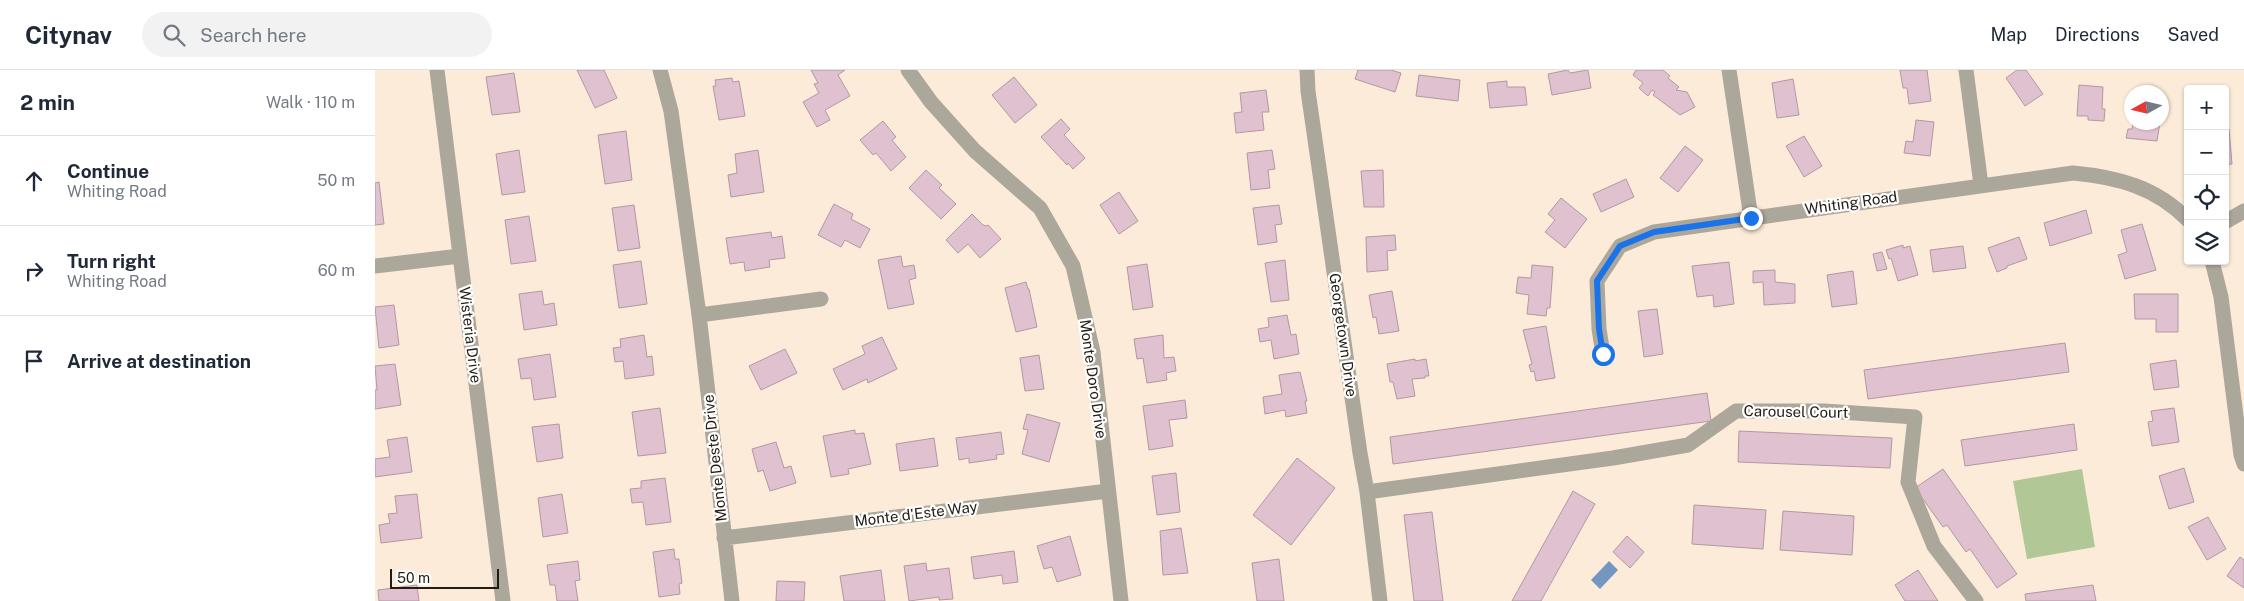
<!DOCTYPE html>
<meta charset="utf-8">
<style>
body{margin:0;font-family:"Public Sans",sans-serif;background:#f2f2f3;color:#1f2937}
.controls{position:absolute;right:15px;top:15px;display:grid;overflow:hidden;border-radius:5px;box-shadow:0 1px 4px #0004}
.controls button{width:45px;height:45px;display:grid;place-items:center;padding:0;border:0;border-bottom:1px solid #e0e1e3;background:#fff;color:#1f2937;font:25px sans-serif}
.compass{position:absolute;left:1749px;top:15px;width:45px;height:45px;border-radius:50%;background:#fff;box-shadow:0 1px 4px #0004;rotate:262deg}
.scale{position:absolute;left:15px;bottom:12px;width:109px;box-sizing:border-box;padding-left:5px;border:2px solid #231c13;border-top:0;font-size:14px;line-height:18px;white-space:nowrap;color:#231c13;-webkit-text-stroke:4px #fff;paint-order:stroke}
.stop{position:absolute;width:15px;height:15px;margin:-11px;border:4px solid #1a73e8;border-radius:50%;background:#fff}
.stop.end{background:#1a73e8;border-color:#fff;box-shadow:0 1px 5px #0008}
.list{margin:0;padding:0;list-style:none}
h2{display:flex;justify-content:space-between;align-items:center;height:65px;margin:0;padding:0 20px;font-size:21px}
h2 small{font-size:16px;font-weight:400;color:#747a83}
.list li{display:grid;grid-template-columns:32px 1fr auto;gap:15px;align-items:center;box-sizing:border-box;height:90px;padding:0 20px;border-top:1px solid #e0e1e3}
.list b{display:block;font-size:19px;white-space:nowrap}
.list p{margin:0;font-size:16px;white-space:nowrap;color:#747a83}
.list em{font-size:16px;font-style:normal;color:#747a83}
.icon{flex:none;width:28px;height:28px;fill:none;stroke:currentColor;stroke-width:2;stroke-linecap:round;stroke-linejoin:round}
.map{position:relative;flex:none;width:1869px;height:531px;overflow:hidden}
header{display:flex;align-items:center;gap:30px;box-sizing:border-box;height:70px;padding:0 25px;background:#fff;border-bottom:1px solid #e0e1e3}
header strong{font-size:24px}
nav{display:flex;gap:28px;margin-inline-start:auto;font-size:18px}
.search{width:350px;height:45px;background:#f2f2f3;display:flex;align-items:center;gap:12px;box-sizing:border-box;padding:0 18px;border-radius:28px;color:#747a83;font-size:19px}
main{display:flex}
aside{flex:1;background:#fff}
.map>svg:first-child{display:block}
.green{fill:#b1c795}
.water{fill:#7497c2}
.building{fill:#e0c1cf;stroke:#b497a4}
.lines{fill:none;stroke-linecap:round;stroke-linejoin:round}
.minor{stroke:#aca79b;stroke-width:15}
.route{stroke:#1a73e8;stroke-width:6}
.labels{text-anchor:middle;stroke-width:4.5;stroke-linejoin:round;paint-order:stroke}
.street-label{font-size:15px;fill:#231c13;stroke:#fff}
</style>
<header>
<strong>Citynav</strong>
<div class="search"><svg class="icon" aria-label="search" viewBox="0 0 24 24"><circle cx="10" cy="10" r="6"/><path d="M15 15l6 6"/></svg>Search here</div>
<nav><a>Map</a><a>Directions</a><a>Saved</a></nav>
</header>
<main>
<aside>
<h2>2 min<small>Walk · 110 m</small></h2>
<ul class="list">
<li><svg class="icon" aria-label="ahead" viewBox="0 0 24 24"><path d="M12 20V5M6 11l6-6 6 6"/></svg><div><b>Continue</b><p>Whiting Road</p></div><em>50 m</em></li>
<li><svg class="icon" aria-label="right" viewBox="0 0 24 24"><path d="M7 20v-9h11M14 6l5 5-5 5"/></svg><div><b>Turn right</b><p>Whiting Road</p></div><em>60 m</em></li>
<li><svg class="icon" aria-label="arrive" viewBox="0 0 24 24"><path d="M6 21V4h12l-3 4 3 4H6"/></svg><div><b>Arrive at destination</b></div></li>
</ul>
</aside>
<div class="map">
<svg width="1869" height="531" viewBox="0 0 1869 531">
<rect width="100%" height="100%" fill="#fcebd8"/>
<path class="green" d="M1707,399L1720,477L1652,489L1638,411Z"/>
<path class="water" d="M1234,491L1243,500L1225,519L1216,510Z"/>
<path class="building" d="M202,0H229L242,28L220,38Z
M436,0H470L463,5L475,26L450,40L455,50L442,57L428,32L444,23L439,14L443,13Z
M983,0H1016L1026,3L1020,22L980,9Z
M1193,0L1195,3L1213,0L1216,18L1177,25L1173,4Z
M1261,0H1288L1295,6L1293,8L1304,17L1301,20L1312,22L1320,37L1305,45L1278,25L1280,22L1277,20L1273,26L1264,18L1268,13L1258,5Z
M1525,0H1552L1556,31L1534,34L1532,18H1528Z
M1642,0H1651L1668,24L1650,36L1631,8Z
M139,3L145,42L117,45L111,7Z
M1044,5L1085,10L1083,31L1041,26Z
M639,7L662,35L640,53L617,25Z
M357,8L358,12L364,11L370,46L344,50L338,16H341L340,10Z
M1418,9L1424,45L1402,48L1397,13Z
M1132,11V17H1150L1152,35L1115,38L1112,13Z
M1704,15L1728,17L1727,39H1730L1729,51L1713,50V46H1702Z
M891,20L894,42H887L889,60L861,63L859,43L867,42L865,23Z
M686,49L695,59L689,65L710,88L698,99L693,93L692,95L666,67Z
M1541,50L1559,52L1555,86L1529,83L1531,71L1538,72Z
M508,51L521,67L517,70L531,87L516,101L501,83L498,85L485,70Z
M1758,52H1785L1782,71L1751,68L1753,59H1757Z
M1850,59H1854L1857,94L1850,95Z
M251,61L257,110L230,114L223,65Z
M1429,66L1447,96L1429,107L1411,76Z
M1310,76L1328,90L1303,122L1285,108Z
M144,80L150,122L127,125L121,84Z
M383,80L389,122L356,127L353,105L362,103L360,84Z
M897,80L900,99L893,100L895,118L876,120L872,83Z
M551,100L567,115L564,118L581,134L566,149L534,118Z
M1008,100L1009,137H989L986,101Z
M1251,109L1259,127L1226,142L1218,124Z
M4,112L9,154L0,155V113Z
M744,122L763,151L744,164L725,135Z
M1186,128L1212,149L1190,178L1170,162L1180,150L1173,144Z
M459,134L478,144L476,149L495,159L485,178L470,170L466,177L443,165Z
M259,135L265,178L243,181L237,138Z
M904,135L907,154L900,155L902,172L883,175L878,138Z
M1711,140L1717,163L1675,176L1669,153Z
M597,144L608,155L611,156L613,155L626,169L605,188L593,174L583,183L571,170Z
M154,146L161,191L136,194L130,150Z
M1767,154L1781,200L1750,209L1743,185L1752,182L1746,160Z
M396,162L397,168L407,166L410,188L394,190L395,197L370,201L369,192L355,194L351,168Z
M1020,165L1021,180L1012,181L1013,200L992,202L991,167Z
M1644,167L1652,189L1632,196V198L1622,202L1613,178Z
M1528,175V178L1535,176L1543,205L1523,211L1516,188L1514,189L1511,180Z
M1588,176L1591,198L1558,202L1555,180Z
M1507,182L1512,199L1502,201L1498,184Z
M526,186L528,197L539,195L541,208L534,210L539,234L513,239L503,190Z
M910,190L914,230L896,232L890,193Z
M266,191L272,234L244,238L238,195Z
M1354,192L1359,234L1339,237L1338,225L1322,227L1317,196Z
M772,194L778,237L758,240L752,197Z
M1157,195L1178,197L1175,238H1172L1171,246L1152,244L1154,225L1141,223L1143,207L1156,208Z
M1400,200V212L1420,214V233L1389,235L1388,212L1378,213V201Z
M1478,201L1482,234L1457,237L1452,205Z
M651,212L653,219H654L662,257L641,262L630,218Z
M167,221L169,235L179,233L182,255L149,260L144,224Z
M1017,221L1024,261L1004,264L1001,247L998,248L994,225Z
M1759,224H1803V262H1781V249H1760Z
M19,235L24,275L4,278L0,237Z
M1282,239L1288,284L1269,287L1263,241Z
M912,245L916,265L921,264L924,284L899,289L896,270L885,272L883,259L894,257L893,248Z
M1171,256L1180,308L1161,311L1159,301L1156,302L1154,295L1157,294L1148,260Z
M269,265L272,287L277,286L279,305L250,309L248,291L240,292L238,278L246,277L245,269Z
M788,265L789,288L799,287L801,301L791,303L792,310L772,313L768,288L762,289L759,269Z
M507,267L522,299L493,313L492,309L468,320L458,299L490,284L487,276Z
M1690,273L1694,302L1493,329L1489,300Z
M410,279L422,303L386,320L374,296Z
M175,284L181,327L159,330L156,308L146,309L143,289Z
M664,285L669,319L650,321L645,288Z
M1040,289V291L1051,289L1054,306H1050V308L1037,309L1040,326L1022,329L1018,312H1015L1012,294Z
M1801,290L1804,317L1779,320L1775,294Z
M20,294L26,335L0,339V320H2L0,296Z
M925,302L932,331H930L932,343L911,347L910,340L890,344L888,327L907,324L904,305Z
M1332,323L1336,351L1018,394L1015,367Z
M810,330L812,348L794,350L798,376L774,380L768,336Z
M285,338L291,383L263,386L257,342Z
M1799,338L1804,372L1777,376L1773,352L1778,351L1776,341Z
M652,344L685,353L674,392L647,384L653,360L648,359Z
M184,354L188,388L162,392L157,357Z
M1699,354L1702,380L1590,396L1586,370Z
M480,360V364L489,363L496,394L473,399L474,404L456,407L448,366Z
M1364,361L1517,368L1515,398L1363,392Z
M626,362L629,384L621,385L622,389L594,393V388L584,390L581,368Z
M32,367L37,402L0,407V389L15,387L12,370Z
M559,368L563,396L525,401L521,374Z
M401,372L409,398L416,396L421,413L395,421L388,400L383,402L377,379Z
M922,388L960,418L916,475L878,445Z
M1809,398L1819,432L1794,439L1784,406Z
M1568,399L1642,504L1622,518L1595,479L1591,482L1572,455L1568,457L1540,418Z
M801,403L805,442L782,445L777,406Z
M290,408L296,452L271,455L268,432L257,433L255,419L266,418V411Z
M1198,421L1220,434L1166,531H1137Z
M42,424L47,468L6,473L4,455L15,453L13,444L22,443L20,426Z
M187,424L193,463L168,467L163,428Z
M1319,435L1391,440L1388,479L1317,474Z
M1408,441L1479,446L1477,485L1405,480Z
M1057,442L1068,531H1039L1029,445Z
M1833,447L1851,479L1832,490L1813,457Z
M806,458L813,503L788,505L785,461Z
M695,466L706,505L682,512L677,497L669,499L662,476Z
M1252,466L1269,482L1255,498L1238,482Z
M299,479L300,489H304L307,513L304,514L305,524L284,527L278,482Z
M639,481L643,512L628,514L627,505L599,509L596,487Z
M1865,487L1869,490V518L1852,506Z
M904,489L909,531H882L877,493Z
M203,491L205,510L200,511L203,531H182L180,515H175L172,495Z
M551,493L552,501L574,498L578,529L564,530V527L534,531L529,496Z
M506,500L510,531H469L465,506Z
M1543,500L1563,531H1530L1520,515Z
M402,511L430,512L429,531H401Z
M42,515L44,531H4L3,520Z
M1718,515L1721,531H1651L1650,524Z"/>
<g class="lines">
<path class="minor" d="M62,0L128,531
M285,0L296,41L324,245L357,531
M533,0L556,32L600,81L665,138L698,196L718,282L746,531
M932,0L933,21L985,383L992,422L1005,531
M1354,0L1376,148
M1591,0L1606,115
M1850,152L1869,141
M1837,191L1846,227L1866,385L1869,394
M0,196L85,186
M324,245L446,229
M1228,284L1224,259L1222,211L1245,176L1279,162L1698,103C1742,107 1781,117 1813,150
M992,422L1238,388L1313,375L1361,341H1449L1540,347L1533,412L1559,476L1601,531
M349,468L733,421"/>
</g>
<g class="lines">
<path class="route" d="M1228,284L1224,259L1222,211L1245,176L1279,162L1376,148"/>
</g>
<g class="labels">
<g class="street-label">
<text transform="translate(1476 133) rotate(-8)" y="5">Whiting Road</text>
<text transform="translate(95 265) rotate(83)" y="5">Wisteria Drive</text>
<text transform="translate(968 265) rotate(82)" y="5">Georgetown Drive</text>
<text transform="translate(718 309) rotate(82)" y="5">Monte Doro Drive</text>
<text transform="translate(1421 342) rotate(1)" y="5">Carousel Court</text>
<text transform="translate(340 388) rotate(-96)" y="5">Monte Deste Drive</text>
<text transform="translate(541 444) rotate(-7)" y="5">Monte d'Este Way</text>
</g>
</g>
</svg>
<div class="controls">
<button>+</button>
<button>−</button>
<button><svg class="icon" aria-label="locate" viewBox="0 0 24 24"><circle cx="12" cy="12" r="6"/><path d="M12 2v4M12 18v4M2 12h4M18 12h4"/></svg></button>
<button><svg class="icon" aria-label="layers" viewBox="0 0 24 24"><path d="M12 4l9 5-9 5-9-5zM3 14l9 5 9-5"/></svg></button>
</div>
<svg class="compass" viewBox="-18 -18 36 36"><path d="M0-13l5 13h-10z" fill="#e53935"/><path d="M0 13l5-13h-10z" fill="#747a83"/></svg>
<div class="scale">50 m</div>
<div class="stop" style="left:1228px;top:284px"></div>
<div class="stop end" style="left:1376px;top:148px"></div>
</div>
</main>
